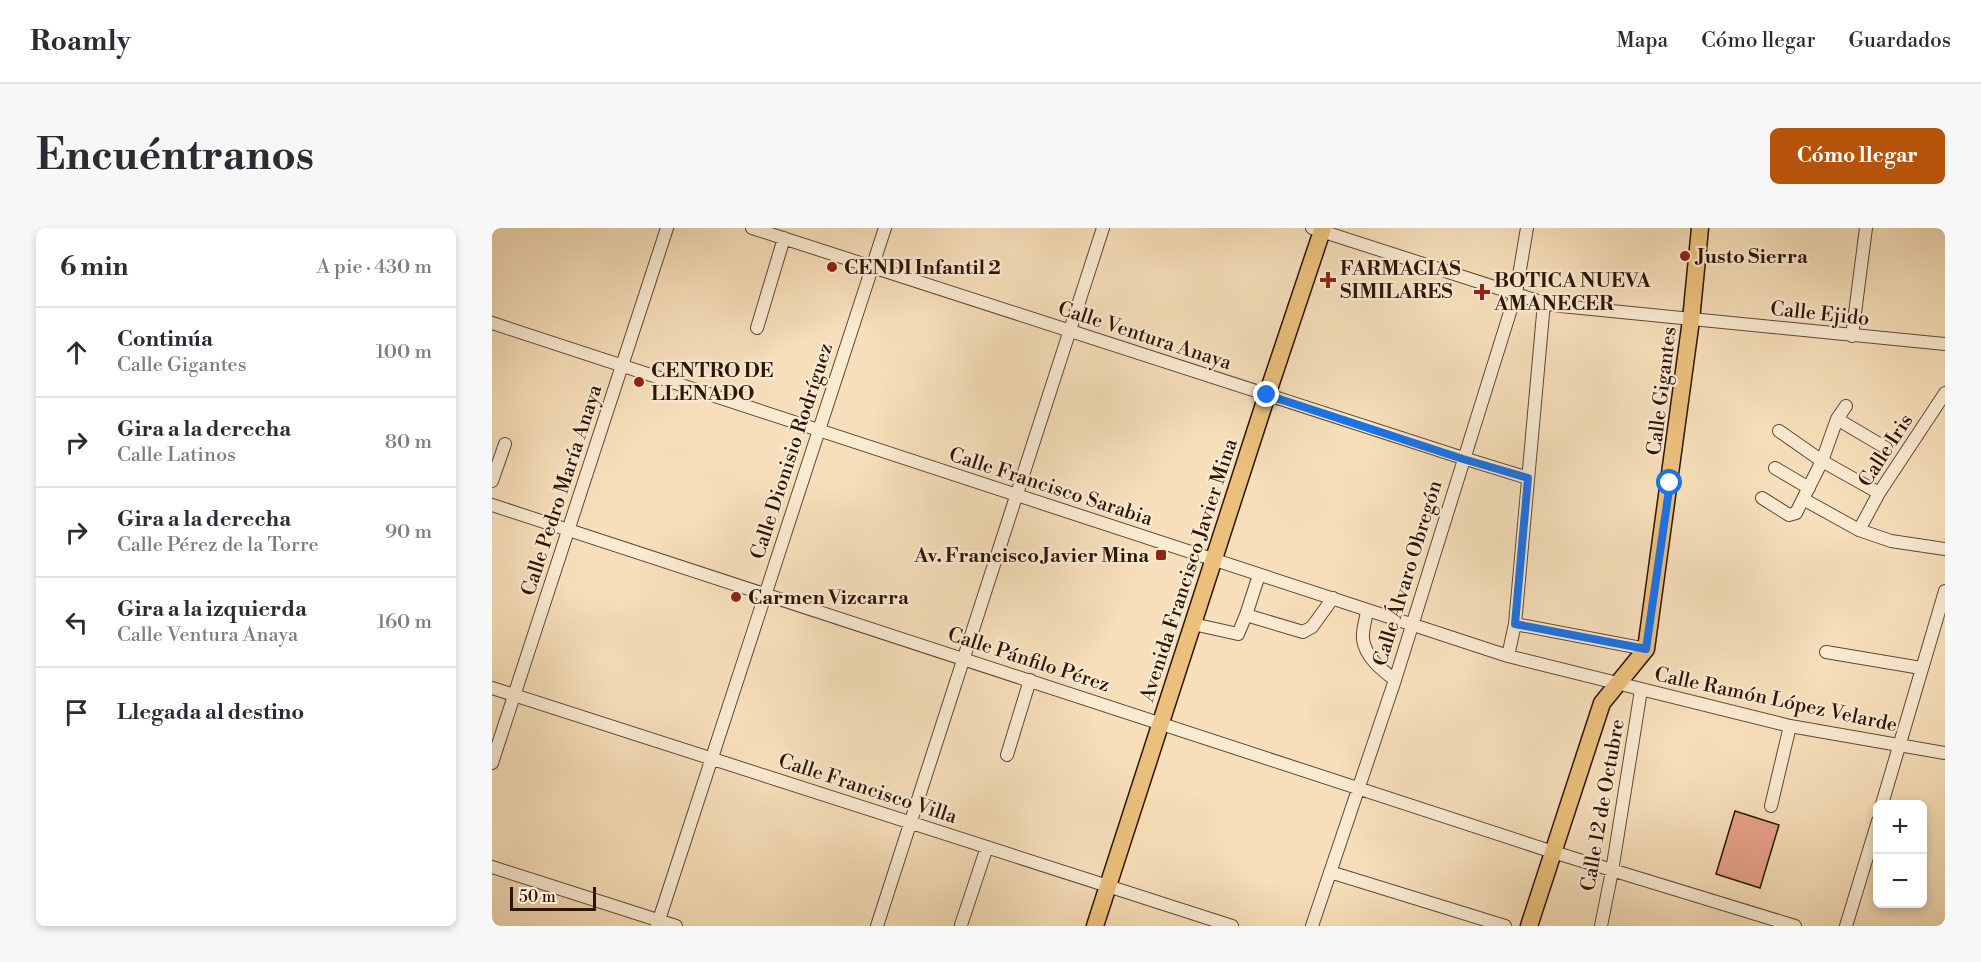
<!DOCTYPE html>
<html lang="es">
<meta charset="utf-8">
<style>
body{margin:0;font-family:"Libre Bodoni",serif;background:#f7f7f7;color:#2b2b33}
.controls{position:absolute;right:18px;bottom:18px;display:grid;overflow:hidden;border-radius:9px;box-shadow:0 3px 9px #0003}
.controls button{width:54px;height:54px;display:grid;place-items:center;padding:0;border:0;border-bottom:2px solid #e1e1e2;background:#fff;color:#2b2b33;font:30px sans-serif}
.scale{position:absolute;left:18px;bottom:15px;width:86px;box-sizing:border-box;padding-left:6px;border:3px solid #2d1507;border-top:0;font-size:16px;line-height:21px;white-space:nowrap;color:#2d1507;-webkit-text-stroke:4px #f9ead2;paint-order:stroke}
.stop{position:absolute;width:18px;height:18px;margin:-14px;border:4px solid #1a73e8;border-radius:50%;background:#fff}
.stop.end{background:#1a73e8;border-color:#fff;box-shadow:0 2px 6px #0008}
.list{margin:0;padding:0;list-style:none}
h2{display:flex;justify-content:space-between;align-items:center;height:78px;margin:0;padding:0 24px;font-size:26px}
h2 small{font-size:20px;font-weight:400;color:#7c7c81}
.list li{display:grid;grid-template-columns:39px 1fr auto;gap:18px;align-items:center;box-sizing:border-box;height:90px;padding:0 24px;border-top:2px solid #e1e1e2}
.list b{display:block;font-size:22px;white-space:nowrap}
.list p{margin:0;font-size:20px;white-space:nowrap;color:#7c7c81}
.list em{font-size:20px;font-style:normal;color:#7c7c81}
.icon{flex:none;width:33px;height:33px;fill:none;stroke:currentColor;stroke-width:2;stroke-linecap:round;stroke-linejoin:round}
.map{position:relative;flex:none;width:1453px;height:698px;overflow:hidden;border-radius:9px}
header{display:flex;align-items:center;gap:36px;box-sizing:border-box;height:84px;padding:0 30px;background:#fff;border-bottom:2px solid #e1e1e2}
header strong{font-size:28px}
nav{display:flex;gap:33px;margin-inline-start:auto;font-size:21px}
.intro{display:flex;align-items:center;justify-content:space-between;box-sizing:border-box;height:144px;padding:0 36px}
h1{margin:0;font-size:42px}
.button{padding:15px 27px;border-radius:9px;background:#b45309;color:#fff;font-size:21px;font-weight:700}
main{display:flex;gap:36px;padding:0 36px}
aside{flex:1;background:#fff;border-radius:9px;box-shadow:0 3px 9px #0003}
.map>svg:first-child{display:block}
.building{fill:#e6a289;stroke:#2d1507;stroke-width:1.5}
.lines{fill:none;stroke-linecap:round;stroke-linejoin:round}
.minor-casing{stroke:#5f4834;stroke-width:14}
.major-casing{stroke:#2d1507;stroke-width:19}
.minor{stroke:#f9ead2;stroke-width:12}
.major{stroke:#ebc07d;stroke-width:16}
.route{stroke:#1a73e8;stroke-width:8}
.poi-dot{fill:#8f2418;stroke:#f9ead2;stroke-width:2}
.labels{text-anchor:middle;stroke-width:4.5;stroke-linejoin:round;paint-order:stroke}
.poi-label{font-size:20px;font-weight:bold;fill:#2d1507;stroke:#f9ead2;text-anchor:start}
.street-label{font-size:20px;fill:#2d1507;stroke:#f9ead2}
</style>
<header>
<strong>Roamly</strong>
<nav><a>Mapa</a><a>Cómo llegar</a><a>Guardados</a></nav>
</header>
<div class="intro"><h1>Encuéntranos</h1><a class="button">Cómo llegar</a></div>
<main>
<aside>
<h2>6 min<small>A pie · 430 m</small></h2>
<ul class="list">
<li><svg class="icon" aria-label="ahead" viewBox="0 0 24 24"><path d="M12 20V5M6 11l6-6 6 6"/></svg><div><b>Continúa</b><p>Calle Gigantes</p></div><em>100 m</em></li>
<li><svg class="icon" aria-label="right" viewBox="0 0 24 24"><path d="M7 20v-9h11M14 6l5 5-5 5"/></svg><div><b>Gira a la derecha</b><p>Calle Latinos</p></div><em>80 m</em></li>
<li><svg class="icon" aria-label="right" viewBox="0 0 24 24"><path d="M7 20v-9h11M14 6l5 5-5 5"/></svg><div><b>Gira a la derecha</b><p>Calle Pérez de la Torre</p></div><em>90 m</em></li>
<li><svg class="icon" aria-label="left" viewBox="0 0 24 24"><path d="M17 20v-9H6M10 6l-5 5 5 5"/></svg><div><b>Gira a la izquierda</b><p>Calle Ventura Anaya</p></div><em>160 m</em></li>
<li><svg class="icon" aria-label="arrive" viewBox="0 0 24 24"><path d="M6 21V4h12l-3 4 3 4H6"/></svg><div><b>Llegada al destino</b></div></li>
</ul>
</aside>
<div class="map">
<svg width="1453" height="698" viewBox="0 0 1453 698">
<rect width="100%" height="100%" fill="#f6dfba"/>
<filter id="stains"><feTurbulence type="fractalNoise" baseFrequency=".00333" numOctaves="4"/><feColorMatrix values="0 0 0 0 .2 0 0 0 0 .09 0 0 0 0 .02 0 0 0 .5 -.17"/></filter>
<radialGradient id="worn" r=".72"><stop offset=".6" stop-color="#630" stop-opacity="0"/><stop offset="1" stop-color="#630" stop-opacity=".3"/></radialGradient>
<path class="building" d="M1243,583L1287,597L1268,660L1224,646Z"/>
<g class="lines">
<g class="minor-casing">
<path id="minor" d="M260,0L971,230L1036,250
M820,0L1052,75L1069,78L1453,116
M0,95L1016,428L1298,498L1453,525
M265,100L292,10
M1360,108L1374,0
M1345,191L1394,220
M1287,203L1330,233L1387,265
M1283,240L1317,260
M0,253L13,216
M1270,270L1297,287L1304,285L1330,233L1345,191L1354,178
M1311,271L1367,302L1399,313L1453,321
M0,277L1061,624L1303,698
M1367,302L1387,265L1453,165
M875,383C874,391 870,402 871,411C873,429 890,442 903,452
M754,387L767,347
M701,396L746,406L754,387L811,404L820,399L841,370
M1023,396L1154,421
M1334,424L1429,440
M1016,428L1023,396L1052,75
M0,460L740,698
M515,527L538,452
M0,535L175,0
M1390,576L1453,363
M1279,578L1298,498
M0,639L184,698
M838,644L1013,698
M469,697L495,619
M165,698L393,0
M385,698L611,0
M820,698L903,452L1024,65L1035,0
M1109,698L1120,643L1149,462
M1354,698L1386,593"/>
</g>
<g class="major-casing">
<path id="major" d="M603,698L775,167L831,0
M1037,698L1110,475L1154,421L1199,92L1208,0"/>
</g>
<use href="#minor" class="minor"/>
<use href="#major" class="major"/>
</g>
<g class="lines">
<path class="route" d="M775,167L971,231L1036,250L1023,396L1154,421L1178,255"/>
</g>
<g class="poi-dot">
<circle cx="1193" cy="28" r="6"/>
<circle cx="340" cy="39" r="6"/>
<path d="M833 43h6v6h6v6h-6v6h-6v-6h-6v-6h6z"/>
<path d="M987 55h6v6h6v6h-6v6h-6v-6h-6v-6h6z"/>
<circle cx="147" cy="154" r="6"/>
<rect x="663" y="321" width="12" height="12" rx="3"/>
<circle cx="244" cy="369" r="6"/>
</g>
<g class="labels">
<g class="poi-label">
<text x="1205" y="35">Justo Sierra</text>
<text x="352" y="46">CENDI Infantil 2</text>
<text x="848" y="47">FARMACIAS<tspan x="848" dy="23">SIMILARES</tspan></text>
<text x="1002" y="59">BOTICA NUEVA<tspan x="1002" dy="23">AMANECER</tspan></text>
<text x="159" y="149">CENTRO DE<tspan x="159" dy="23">LLENADO</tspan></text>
<text x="657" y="334" text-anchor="end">Av. Francisco Javier Mina</text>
<text x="256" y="376">Carmen Vizcarra</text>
</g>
<g class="street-label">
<text transform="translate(1328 85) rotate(6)" y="7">Calle Ejido</text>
<text transform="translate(653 107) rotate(18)" y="7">Calle Ventura Anaya</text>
<text transform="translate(1169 163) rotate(-83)" y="7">Calle Gigantes</text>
<text transform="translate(1393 222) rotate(-57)" y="7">Calle Iris</text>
<text transform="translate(299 223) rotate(-72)" y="7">Calle Dionisio Rodríguez</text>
<text transform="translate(559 258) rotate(18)" y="7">Calle Francisco Sarabia</text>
<text transform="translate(69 262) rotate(-72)" y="7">Calle Pedro María Anaya</text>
<text transform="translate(696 342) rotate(-72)" y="7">Avenida Francisco Javier Mina</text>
<text transform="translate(915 345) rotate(-73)" y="7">Calle Álvaro Obregón</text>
<text transform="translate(537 431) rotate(18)" y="7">Calle Pánfilo Pérez</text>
<text transform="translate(1284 471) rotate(12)" y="7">Calle Ramón López Velarde</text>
<text transform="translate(376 560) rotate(18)" y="7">Calle Francisco Villa</text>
<text transform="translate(1110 577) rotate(-80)" y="7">Calle 12 de Octubre</text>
</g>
</g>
<rect width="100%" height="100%" filter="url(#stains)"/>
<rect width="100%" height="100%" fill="url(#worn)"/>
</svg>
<div class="controls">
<button>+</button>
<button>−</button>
</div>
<div class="scale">50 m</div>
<div class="stop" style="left:1178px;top:255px"></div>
<div class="stop end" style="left:775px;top:167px"></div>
</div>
</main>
